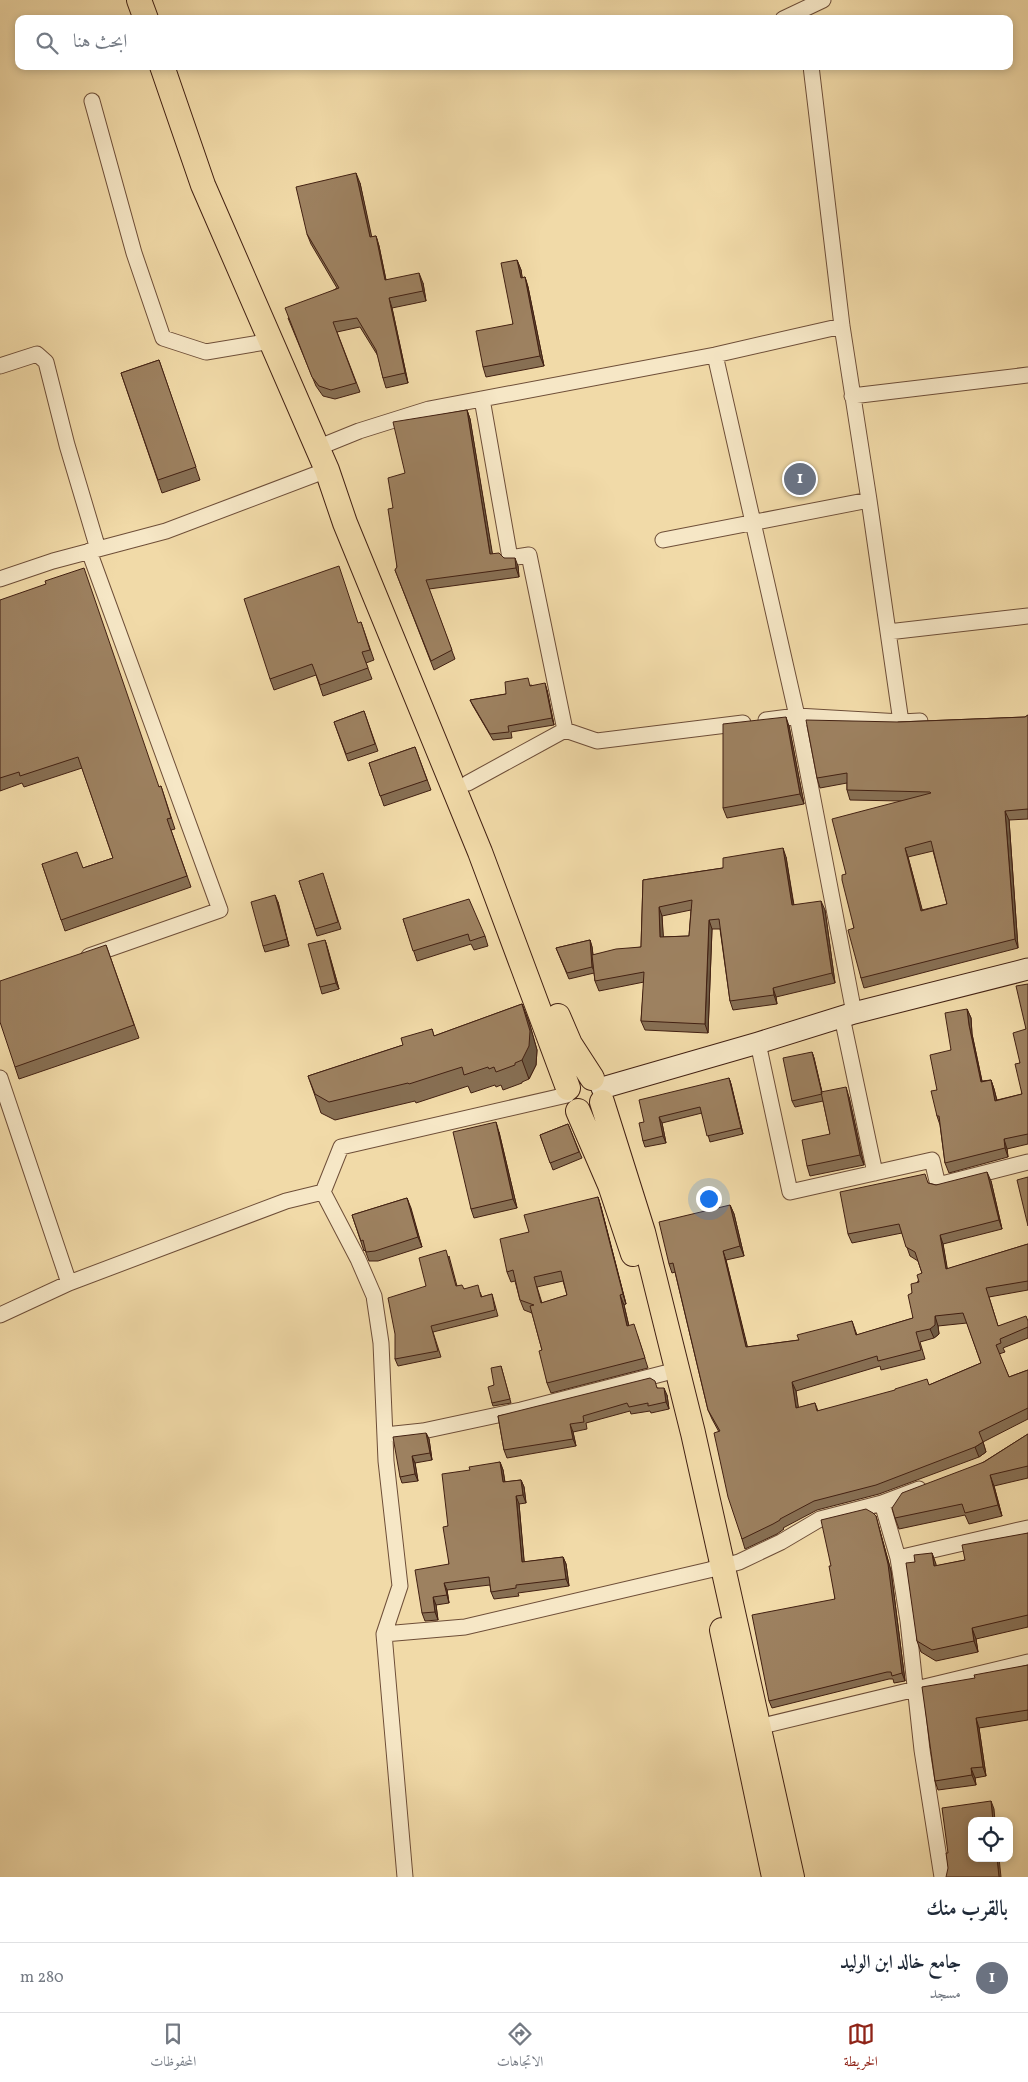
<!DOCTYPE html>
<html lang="ar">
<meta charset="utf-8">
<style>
body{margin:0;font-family:Vollkorn,Amiri,serif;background:#f6f6f7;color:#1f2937;direction:rtl}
.controls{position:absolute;right:15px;bottom:15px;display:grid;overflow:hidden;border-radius:10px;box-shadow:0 2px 8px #0003}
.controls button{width:45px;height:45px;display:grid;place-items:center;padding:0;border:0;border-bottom:1px solid #e0e1e3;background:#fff;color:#1f2937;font:25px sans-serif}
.you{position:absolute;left:708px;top:1198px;width:18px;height:18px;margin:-12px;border:4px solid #fff;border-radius:50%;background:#1a73e8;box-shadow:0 0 0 8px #1a73e833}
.badge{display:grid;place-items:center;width:32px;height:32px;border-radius:50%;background:#8f2418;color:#fff;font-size:16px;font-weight:700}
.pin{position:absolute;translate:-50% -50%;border:2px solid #fff;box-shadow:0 1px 5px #0006}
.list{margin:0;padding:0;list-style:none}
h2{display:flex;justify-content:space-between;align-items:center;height:65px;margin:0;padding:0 20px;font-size:21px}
h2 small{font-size:16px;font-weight:400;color:#747a83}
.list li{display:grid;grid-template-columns:32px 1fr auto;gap:15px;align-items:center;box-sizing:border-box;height:70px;padding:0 20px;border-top:1px solid #e0e1e3}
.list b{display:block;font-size:19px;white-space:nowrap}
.list p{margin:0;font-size:16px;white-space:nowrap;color:#747a83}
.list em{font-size:16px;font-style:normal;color:#747a83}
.icon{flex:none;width:28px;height:28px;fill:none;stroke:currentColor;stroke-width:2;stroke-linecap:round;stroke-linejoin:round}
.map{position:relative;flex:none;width:1028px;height:1877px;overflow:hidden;direction:ltr}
.search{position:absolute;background:#fff;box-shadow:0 2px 8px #0003;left:15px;right:15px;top:15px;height:55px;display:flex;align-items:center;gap:12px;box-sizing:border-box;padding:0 18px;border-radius:10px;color:#747a83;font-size:19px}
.sheet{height:135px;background:#fff}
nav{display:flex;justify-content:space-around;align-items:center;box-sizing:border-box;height:70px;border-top:1px solid #e0e1e3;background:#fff;font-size:14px;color:#747a83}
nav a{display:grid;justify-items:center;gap:2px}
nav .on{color:#8f2418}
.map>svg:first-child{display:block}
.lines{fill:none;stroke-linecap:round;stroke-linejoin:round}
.street-casing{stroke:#6e4e38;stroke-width:17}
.secondary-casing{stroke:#422012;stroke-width:23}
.primary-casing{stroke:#422012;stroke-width:26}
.street{stroke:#f6e7c6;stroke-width:15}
.secondary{stroke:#f6e7c6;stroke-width:21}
.primary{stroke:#f1daa8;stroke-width:24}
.wall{fill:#876f53;stroke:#422012;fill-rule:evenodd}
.shaded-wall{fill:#6e5a43;stroke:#422012}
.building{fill:#9d8160;stroke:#422012;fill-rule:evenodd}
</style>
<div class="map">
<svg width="1028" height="1877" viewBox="0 0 1028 1877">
<rect width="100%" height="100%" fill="#f1daa8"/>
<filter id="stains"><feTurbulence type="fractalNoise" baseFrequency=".004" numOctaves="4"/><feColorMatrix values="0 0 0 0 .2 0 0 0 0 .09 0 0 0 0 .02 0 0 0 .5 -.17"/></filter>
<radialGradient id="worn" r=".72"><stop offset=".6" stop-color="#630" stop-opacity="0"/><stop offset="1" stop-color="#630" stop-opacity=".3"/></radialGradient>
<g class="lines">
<g class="street-casing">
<path id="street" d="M783,19L823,0
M92,101L134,253L163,338L206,352L271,341
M715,355L797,716L854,1013
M0,366L37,354L46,362L67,445L98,549
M852,396L1028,375
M317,448L359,431L429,409L715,355L842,326
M869,500L901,722
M663,540L869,500L842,326L811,66
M0,579L53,561L166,531L327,470
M888,632L1028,616
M766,720L797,716L901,722L920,721
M565,730L597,741L743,723
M468,783L565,730L529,555L510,558L482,399
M89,956L220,910L89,551
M842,1017L875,1173
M758,1043L790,1192L932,1160L938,1185L1028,1162
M0,1078L69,1283
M323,1192L341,1147L567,1095
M0,1315L69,1283L286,1201L323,1192L358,1259L374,1296L381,1343L386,1461L400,1586L384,1634L405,1877
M385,1435L423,1431L521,1410L665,1373
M882,1503L898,1558L908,1621L922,1750L942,1877
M898,1558L1028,1528
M384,1634L465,1627L709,1570L739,1562L781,1542L820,1519L882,1503L919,1489
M750,1729L1028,1662"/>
</g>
<g class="secondary-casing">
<path id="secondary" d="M602,1088L758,1043L854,1013L1028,969"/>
</g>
<g class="primary-casing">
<path id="primary" d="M139,0L146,19
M162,66L203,185L327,470L345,523L480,852L568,1088
M558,1016L570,1044L592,1078
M602,1102L643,1232L693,1433L792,1877
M578,1111L610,1185L633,1254
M722,1630L774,1877"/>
</g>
<use href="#street" class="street"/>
<use href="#secondary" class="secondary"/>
<use href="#primary" class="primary"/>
</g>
<path class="wall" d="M360,183L371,237L376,236L379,246L386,280L423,283L426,301L392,308L408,383L386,388L383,378L378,356L360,327L337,332L360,392L335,399L323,396L316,386L288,318L337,288L311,244L307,234Z
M517,260L521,270L522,278L525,277L528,287L544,366L486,377L483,367L513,324Z
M159,360L200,480L162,493L121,373Z
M467,410L470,419L492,554L504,558L518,566L519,577L429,589L455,659L434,670L395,570L397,567L393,508L405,473Z
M0,600L159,787L161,786L175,829L171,830L191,887L65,931L42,864L83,868L113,858L82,768L24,787L22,783L0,791Z
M361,622L374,660L366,663L372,679L323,696L316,675L274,690L270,679Z
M531,685L547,690L554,725L511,732L512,738L493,740L473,706L470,700L506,694Z
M364,711L378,751L348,761L334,722Z
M1028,715V819L1009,820L1018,948L864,988L861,978L846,874L902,801L850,800L847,790V783L820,788L817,778L898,722L1025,717ZM933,851L947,904L922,910L908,857Z
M789,726L804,804L727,818L723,808Z
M415,747L431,790L384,806L369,763Z
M786,857L794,905L825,910L835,983L776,997L777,1004L733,1010L730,1001L720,929H712L708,1033L645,1030L641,1021L644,982L599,991L595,981L594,973L569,979L556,948L590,940L592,947L593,955L641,947L643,880L723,868ZM691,910L689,936L663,937L662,916Z
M325,880L341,929L317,936L299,881Z
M278,902L289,946L265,952L263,946Z
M403,919L485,936L488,946L474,950L471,944L417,961Z
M325,940L339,989L322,994L320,987Z
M106,945L139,1038L19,1079L15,1067Z
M1028,984V1144L1007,1149L1008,1157L949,1173L945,1163L940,1125L937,1116V1090L951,1050L967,1009L971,1018L972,1034L982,1081L991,1080L994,1089L997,1100L1022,1094L1020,1063L1026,1029Z
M522,1004L529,1022L537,1050L536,1065L529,1079L522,1082V1083L503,1090L501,1085L496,1087L495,1085L471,1093L468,1086L416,1103L415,1101L335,1120L321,1113L308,1076L403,1045L432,1029L434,1036Z
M812,1052L814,1058L822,1092L849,1097L864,1165L810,1176L807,1166L830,1134L823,1101L795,1107L792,1101Z
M729,1078L731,1084L743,1134L710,1142L702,1113L662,1123L666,1143L645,1147L643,1141L644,1122Z
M568,1124L582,1158L553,1170L540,1135Z
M499,1132L517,1208L474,1218L471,1209Z
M991,1181L1002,1229L943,1244L947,1269L1028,1244V1290L989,1297L998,1326L1028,1321V1338L1003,1348L1005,1352L999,1354L1009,1377L1028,1370V1419L983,1442L986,1452L979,1457L879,1494L817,1510L783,1528L784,1529L777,1534L745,1549L742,1539L719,1432L712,1419L708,1410L675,1272L672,1273L669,1264L730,1205L734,1214L744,1256L726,1260L747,1347L799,1340L852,1321L857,1335L913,1318L912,1293L922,1273L918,1261L910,1256L902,1233L852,1243L848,1234L928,1183L936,1185ZM967,1323L981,1363L929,1385L818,1411L815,1403L798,1408L796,1391L880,1366L881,1370L925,1359L920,1342L934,1338L939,1334L938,1326Z
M598,1197L601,1207L626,1304L624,1305L629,1326L637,1334L648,1368L551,1393L547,1383L542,1350L532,1313L524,1310L520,1300L515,1281L511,1282L507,1272L529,1232ZM563,1281L567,1295L542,1303L537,1287Z
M407,1198L422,1247L378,1261H369L365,1250L364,1251L352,1215Z
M449,1256L457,1286L464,1289L480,1292L482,1297L492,1294L498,1316L433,1332L441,1357L398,1366L395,1359L426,1286Z
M501,1366L511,1403L493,1406L492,1403L494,1385Z
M658,1388L667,1395L669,1409L651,1413L650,1411L631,1414L630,1411L586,1423L587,1429L573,1432L576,1446L507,1458L504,1450L498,1416Z
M426,1433L429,1439L432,1460L415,1463L418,1481L402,1483L400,1477Z
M1028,1434V1478L994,1486L1002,1516L969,1524L965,1515L899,1529L895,1518Z
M500,1462L503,1470L505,1482L521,1480L524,1487L526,1503L519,1504L524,1562L563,1557L566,1564L569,1586L518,1593L519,1596L494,1599L491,1592L490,1585L447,1590L449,1603L436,1605L438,1620L425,1621L422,1613L449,1564L448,1526L470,1470Z
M878,1524L891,1571L905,1681L894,1683L893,1679H889L772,1708L769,1701L835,1599L831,1566Z
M1028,1533V1627L976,1639L978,1652L936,1661L921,1652L917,1641L915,1562L932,1553L936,1566L965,1560Z
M1028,1665V1720L979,1728L986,1776L975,1778L976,1785L938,1790L935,1781L975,1678Z"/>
<path class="shaded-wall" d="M356,173L360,183L374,247L370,237Z
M376,236L379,246L388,290L385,280Z
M517,260L521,270L524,288L521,278Z
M419,273L423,283L426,301L423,291Z
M525,277L528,287L544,366L540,356Z
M389,298L392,308L408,383L405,373Z
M467,410L470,419L494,563L490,554Z
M515,558L518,566L519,577L516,568Z
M545,683L547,690L554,725L552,718Z
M786,717L789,726L804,804L800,794Z
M1005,811L1009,820L1018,948L1015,939Z
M783,848L786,857L795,915L792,905Z
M905,848L908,857L925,920L921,911Z
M275,895L278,902L289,946L287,939Z
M821,901L825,910L835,983L832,973Z
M659,907L662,916L664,946L660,937Z
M709,920L712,929L708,1033L705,1024Z
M325,940L327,946L339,989L336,983Z
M590,940L592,947L595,973L592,967Z
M773,988L776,997L777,1004L774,995Z
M522,1004L529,1022L537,1050L536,1065L529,1079L522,1060Z
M967,1009L971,1018L972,1034L984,1091L981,1082L969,1025Z
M812,1052L814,1058L824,1101L822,1094Z
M729,1078L731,1084L743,1134L741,1128Z
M991,1080L994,1089L999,1110L995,1101Z
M846,1087L849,1097L864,1165L860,1155Z
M659,1117L662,1123L666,1143L663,1136Z
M496,1122L499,1132L517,1208L513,1199Z
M1004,1139L1007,1149L1008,1157L1005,1148Z
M987,1172L991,1181L1002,1229L999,1220Z
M598,1197L601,1207L626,1304L623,1294Z
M407,1198L411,1208L422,1247L418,1237Z
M730,1205L734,1214L744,1256L740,1246Z
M940,1235L943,1244L949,1278L946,1269Z
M723,1251L726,1260L750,1357L746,1347Z
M620,1295L624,1305L631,1336L627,1326Z
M935,1316L938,1326L939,1334L934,1338L930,1329Z
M792,1382L796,1391L800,1418L796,1408Z
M664,1388L667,1395L669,1409L666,1402Z
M570,1424L573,1432L576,1446L573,1439Z
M426,1433L429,1439L432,1460L430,1453Z
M983,1442L986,1452L979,1457L975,1447Z
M412,1456L415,1463L418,1481L415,1474Z
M500,1462L503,1470L506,1490L503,1482Z
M990,1475L994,1486L1002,1516L998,1505Z
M521,1480L524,1487L526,1503L523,1495Z
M516,1496L519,1504L525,1570L522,1562Z
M876,1516L878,1524L891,1571L905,1681L902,1673Z
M932,1553L936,1564L938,1578L934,1566Z
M563,1557L566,1564L569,1586L566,1579Z
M444,1583L447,1590L449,1603Z
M433,1597L436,1605L438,1620L435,1612Z
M972,1628L976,1639L978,1652L974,1641Z
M976,1718L979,1728L986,1776L983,1767Z
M971,1768L975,1778L976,1785L972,1775Z
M991,1801L994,1809L995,1821H993Z
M997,1858H999L1001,1877H999Z"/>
<path class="building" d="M356,173L370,237L376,236L385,280L419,273L423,291L389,298L405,373L383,378L376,350L357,318L333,322L356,383L331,390L319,386L312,377L285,308L339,288L307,234L296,187Z
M517,260L521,278L525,277L540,356L483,367L476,331L513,324L501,263Z
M159,360L196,467L158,480L121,373Z
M467,410L490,554L499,553L504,558H515L516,568L426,580L452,650L431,661L395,570L397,567L388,509L393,508L388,478L405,473L393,422Z
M339,566L358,623L361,622L370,650L362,652L368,668L320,685L312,664L270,679L244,599Z
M84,568L159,787L161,786L171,818L167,819L187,876L61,920L42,864L77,852L83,868L113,858L78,757L20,776L19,772L0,778V600L46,584L45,581Z
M528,678L530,686L545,683L552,718L508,726L509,732L490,734L470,700L506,694L505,682Z
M364,711L375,744L346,754L334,722Z
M1028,715V809L1005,811L1015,939L861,978L848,930L854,928L842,880V875L846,874L832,819L931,793L930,792L847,790V773L817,778L806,720L898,722L1025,717ZM931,841L947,904L921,911L905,848Z
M786,717L800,794L723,808V724Z
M415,747L427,780L380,796L369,763Z
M783,848L792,905L821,901L832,973L773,988L774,995L730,1001L719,919L709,920L705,1024L641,1021L644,972L595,981L592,955L616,949L641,947L643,880L723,868V858ZM692,900L689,936L660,937L659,907Z
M323,873L338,922L315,929L299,881Z
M275,895L287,939L263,946L251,902Z
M469,899L485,936L470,941L468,934L413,951L403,919Z
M325,940L336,983L320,987L308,944Z
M590,940L592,967L567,973L556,948Z
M106,945L134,1025L15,1067L0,1022V981Z
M1028,984V1134L1004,1139L1005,1148L945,1163L939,1116H937L931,1091L937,1090L930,1055L951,1050L945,1013L967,1009L969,1025L981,1082L991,1080L995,1101L1022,1094L1015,1064L1020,1063L1013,1033L1026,1029L1016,986Z
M522,1004L530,1031L529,1046L522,1060L515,1063V1065L496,1072L494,1067L489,1069L488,1067L464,1075L462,1067L409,1084L408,1083L329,1102L315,1094L308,1076L403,1045L401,1038L432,1029L434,1036Z
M812,1052L822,1094L792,1101L783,1058Z
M729,1078L741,1128L707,1136L700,1107L659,1117L663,1136L643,1141L639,1123L644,1122L639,1100Z
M846,1087L860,1155L807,1166L802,1140L830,1134L821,1092Z
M496,1122L513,1199L471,1209L453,1132Z
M568,1124L579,1152L550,1163L540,1135Z
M987,1172L999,1220L940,1235L946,1269L1028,1244V1281L986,1288L998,1326L1026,1316L1028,1321V1327L1000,1339L1001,1343L996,1345L1009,1377L1028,1370V1408L979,1432L983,1442L975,1447L876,1485L814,1501L780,1519V1520L773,1524L742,1539L728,1497L714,1433L720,1431L708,1410L673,1263L669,1264L659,1222L730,1205L740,1246L723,1251L746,1347L799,1340L797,1335L852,1321L856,1335L913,1318L908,1295L912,1293L911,1284L919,1282L917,1275L922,1273L915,1252L906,1247L899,1224L848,1234L840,1192L925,1174L928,1183L936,1185ZM963,1313L981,1363L929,1385L927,1379L895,1389V1390L817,1411L815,1403L796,1408L792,1382L877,1356L878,1361L921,1350L916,1332L930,1329L935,1325V1316Z
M1028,1177V1226L1017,1180Z
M598,1197L623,1294L620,1295L627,1326L634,1324L645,1358L547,1383L539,1351L542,1350L530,1306L534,1305L520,1300L513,1270L507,1272L500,1239L529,1232L524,1215ZM561,1271L567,1295L541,1303L534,1277Z
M407,1198L418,1237L375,1251L366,1252L363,1240L361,1241L352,1215Z
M446,1250L456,1286L462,1285L464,1289L478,1285L481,1297L492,1294L495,1310L431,1326L438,1351L395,1359V1334L388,1298L426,1286L419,1258Z
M501,1366L510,1399L492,1403L488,1387L494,1385L491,1368Z
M650,1378L655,1381L657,1388H664L666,1402L648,1406V1403L629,1407L627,1403L583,1416L584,1422L570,1424L573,1439L504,1450L498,1416Z
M426,1433L430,1453L412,1456L415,1474L400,1477L393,1437Z
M1028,1434V1466L990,1475L998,1505L965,1513L962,1504L895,1518L892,1508L902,1493L984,1462Z
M500,1462L503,1482L521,1480L523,1495L516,1496L522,1562L563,1557L566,1579L516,1585V1588L491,1592L489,1577L444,1583L447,1595L433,1597L435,1612L422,1613L415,1570L449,1564L443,1527L448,1526L442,1474L470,1470L469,1467Z
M866,1509L873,1513L876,1516L888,1564L902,1673L892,1676L891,1672H887L769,1701L752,1615L835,1599L829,1566H831L821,1520Z
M1028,1533V1615L972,1628L974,1641L932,1650L917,1641L906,1563L915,1562L914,1555L932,1553L934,1566L965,1560L962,1545Z
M1028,1665V1710L976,1718L983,1767L971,1768L972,1775L935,1781L922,1687L975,1678L974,1675Z
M991,1801L993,1821H972V1858H997L999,1877H946L948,1868L946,1853H948L942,1808Z"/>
<rect width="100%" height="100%" filter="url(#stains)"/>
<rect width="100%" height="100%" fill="url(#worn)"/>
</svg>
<div class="controls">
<button><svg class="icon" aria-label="locate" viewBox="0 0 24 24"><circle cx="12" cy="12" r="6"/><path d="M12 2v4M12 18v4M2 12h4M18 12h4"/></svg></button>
</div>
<div class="you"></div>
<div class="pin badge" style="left:800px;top:479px;background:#6b7280">1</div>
<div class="search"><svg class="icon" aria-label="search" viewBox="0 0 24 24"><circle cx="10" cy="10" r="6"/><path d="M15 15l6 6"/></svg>ابحث هنا</div>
</div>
<section class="sheet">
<h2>بالقرب منك<small></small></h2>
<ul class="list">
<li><span class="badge" style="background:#6b7280">1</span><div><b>جامع خالد ابن الوليد</b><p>مسجد</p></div><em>280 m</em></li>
</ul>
</section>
<nav>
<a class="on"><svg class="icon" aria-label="map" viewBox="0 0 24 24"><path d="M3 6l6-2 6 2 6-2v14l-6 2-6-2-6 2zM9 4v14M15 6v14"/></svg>الخريطة</a>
<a><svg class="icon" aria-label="directions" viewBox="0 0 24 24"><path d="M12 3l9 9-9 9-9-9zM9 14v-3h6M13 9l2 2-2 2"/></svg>الاتجاهات</a>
<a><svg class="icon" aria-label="saved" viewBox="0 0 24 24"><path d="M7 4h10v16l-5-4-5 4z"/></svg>المحفوظات</a>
</nav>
